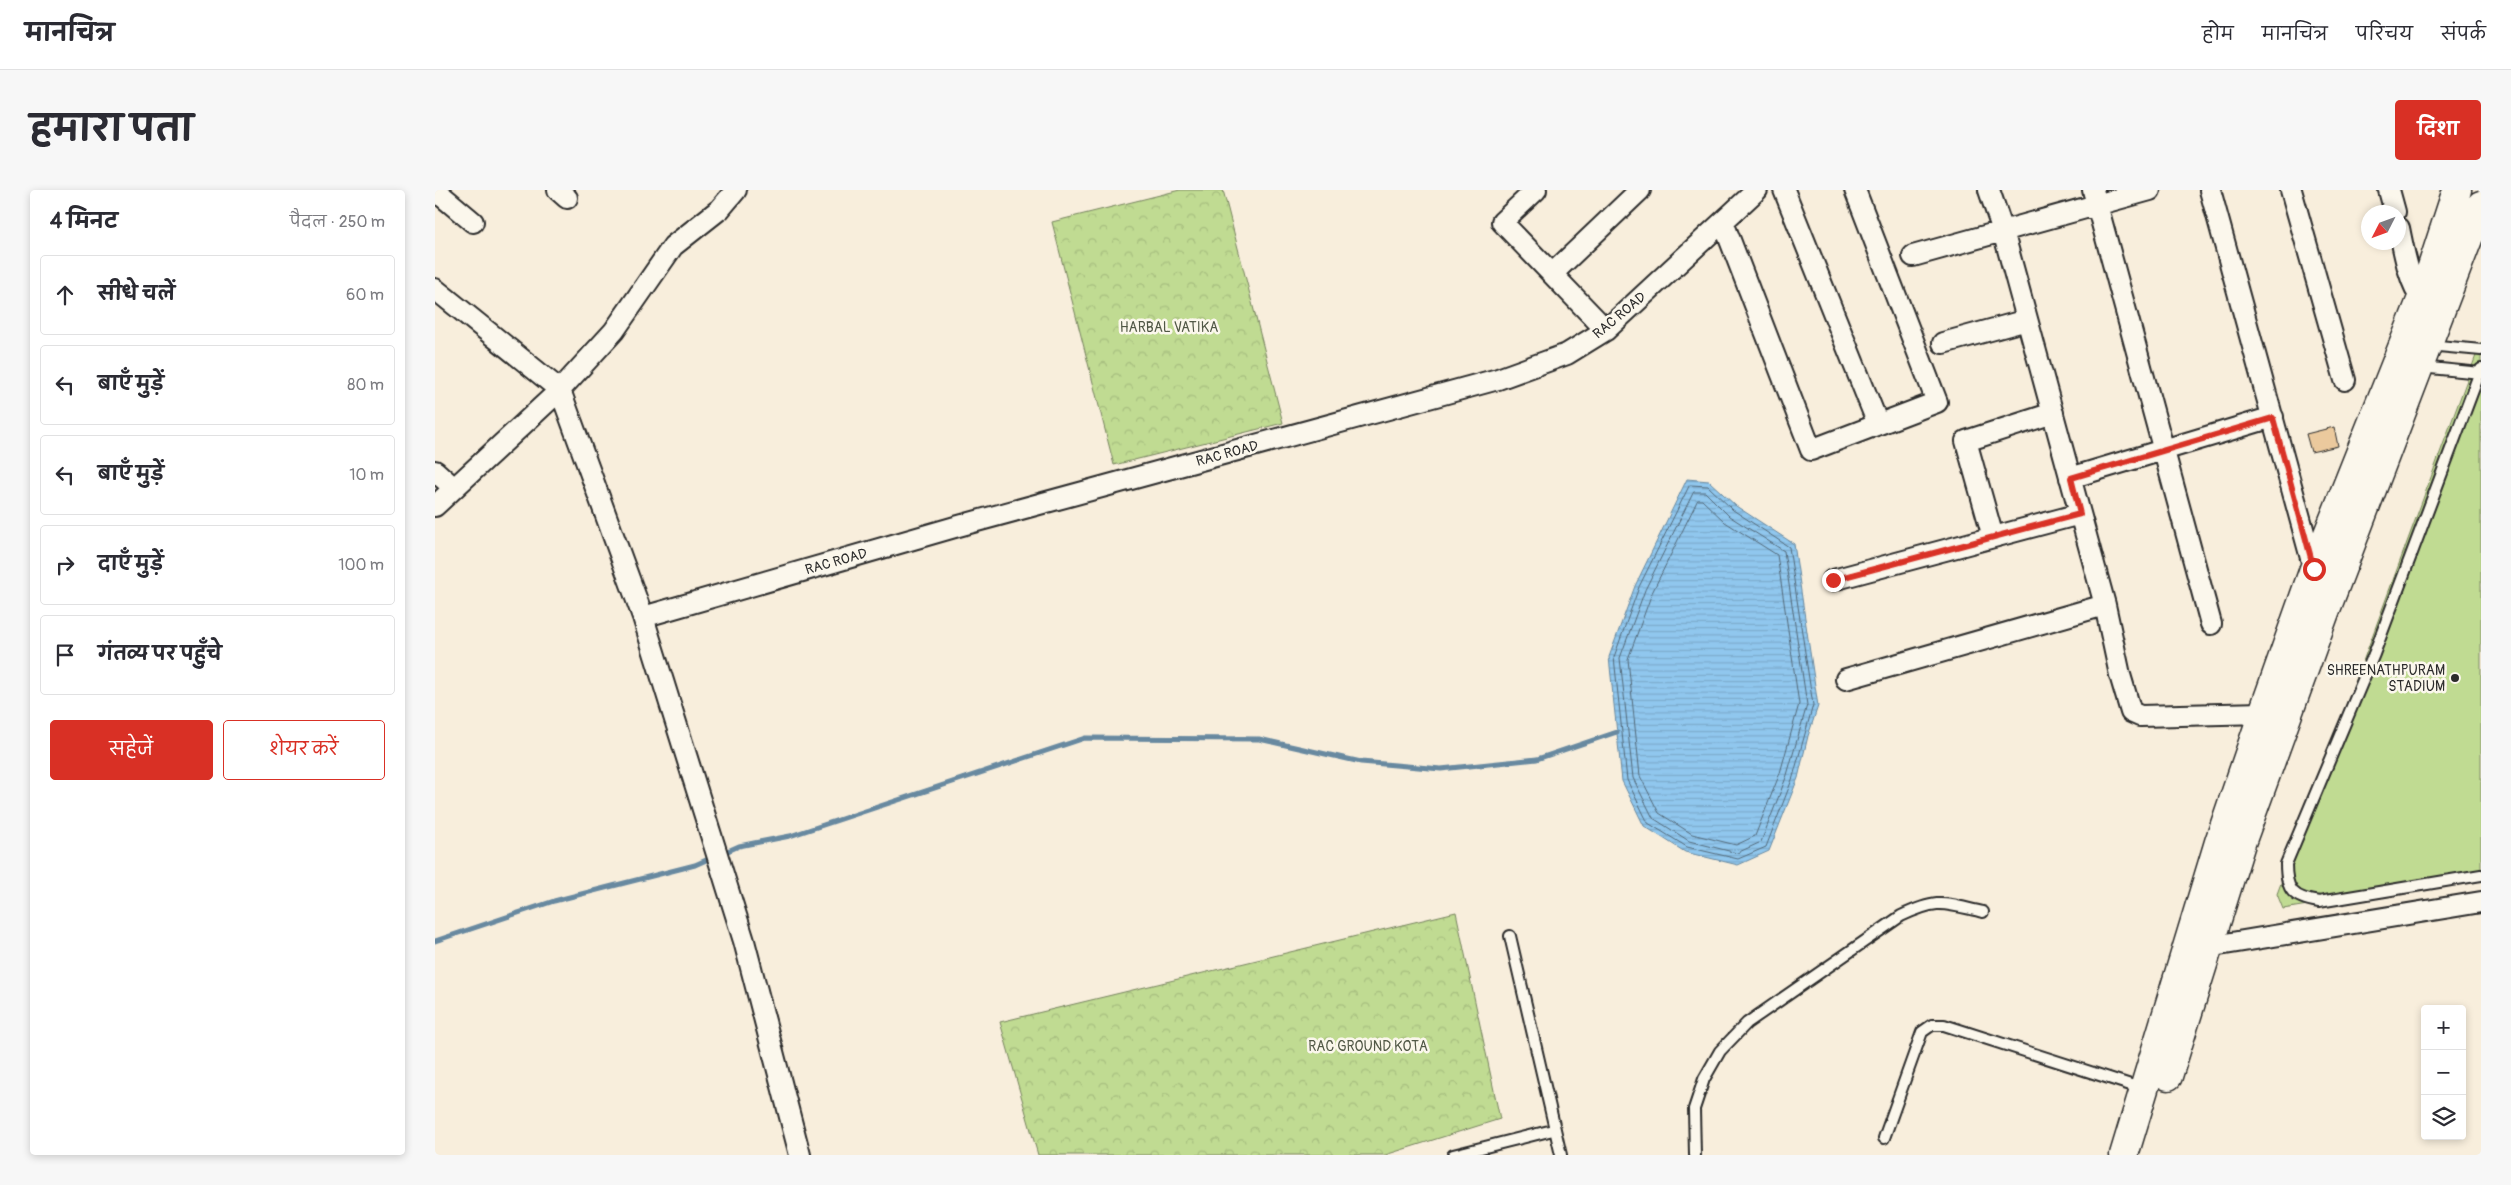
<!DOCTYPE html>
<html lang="hi">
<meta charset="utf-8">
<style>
body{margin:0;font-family:Pangolin,"Playpen Sans Deva",sans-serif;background:#f7f7f7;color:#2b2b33}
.controls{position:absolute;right:15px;bottom:15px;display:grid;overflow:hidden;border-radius:5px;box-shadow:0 2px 8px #0003}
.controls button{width:45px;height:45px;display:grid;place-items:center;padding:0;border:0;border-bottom:1px solid #e1e1e2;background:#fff;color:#2b2b33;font:25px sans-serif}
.compass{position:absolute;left:1926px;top:15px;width:45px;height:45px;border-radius:50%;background:#fff;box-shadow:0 2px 8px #0003;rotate:228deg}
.stop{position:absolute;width:15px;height:15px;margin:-11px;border:4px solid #d93025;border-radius:50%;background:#fff}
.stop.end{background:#d93025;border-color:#fff;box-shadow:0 1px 5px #0008}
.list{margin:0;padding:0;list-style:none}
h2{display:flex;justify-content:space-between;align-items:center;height:65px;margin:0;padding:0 20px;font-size:21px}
h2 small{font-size:16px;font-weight:400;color:#7c7c81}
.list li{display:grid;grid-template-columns:32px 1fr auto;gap:15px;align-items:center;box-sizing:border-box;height:80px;margin:0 10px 10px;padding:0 10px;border:1px solid #e1e1e2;border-radius:5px}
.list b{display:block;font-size:19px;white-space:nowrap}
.list em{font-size:16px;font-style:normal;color:#7c7c81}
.actions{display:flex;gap:10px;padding:15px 20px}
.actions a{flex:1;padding:11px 0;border:1px solid #d93025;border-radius:5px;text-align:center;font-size:18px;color:#d93025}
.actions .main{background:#d93025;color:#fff}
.icon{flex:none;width:28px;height:28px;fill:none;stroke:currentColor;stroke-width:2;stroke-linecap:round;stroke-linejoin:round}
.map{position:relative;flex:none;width:2046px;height:965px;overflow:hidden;border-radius:5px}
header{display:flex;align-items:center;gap:30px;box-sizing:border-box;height:70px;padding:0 25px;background:#fff;border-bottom:1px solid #e1e1e2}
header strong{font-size:24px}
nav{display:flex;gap:28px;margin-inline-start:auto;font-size:18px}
.intro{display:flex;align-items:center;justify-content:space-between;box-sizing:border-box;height:120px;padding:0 30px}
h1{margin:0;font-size:35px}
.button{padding:12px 22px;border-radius:5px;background:#d93025;color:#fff;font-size:18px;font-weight:700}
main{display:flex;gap:30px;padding:0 30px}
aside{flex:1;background:#fff;border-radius:5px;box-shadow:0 2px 8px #0003}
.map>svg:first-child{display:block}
.forest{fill:url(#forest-crowns);stroke:#76835e}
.garden{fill:#c0db92;stroke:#76835e}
.water{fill:url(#water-rules);stroke:#6889a0}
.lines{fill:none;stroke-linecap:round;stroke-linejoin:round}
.shore{stroke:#536979;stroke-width:1}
.stream{stroke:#6889a0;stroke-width:5}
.building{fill:#ebc99d;stroke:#2b2b2b}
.lane-casing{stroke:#2b2b2b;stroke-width:14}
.street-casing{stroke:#2b2b2b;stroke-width:24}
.secondary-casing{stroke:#2b2b2b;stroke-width:31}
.lane{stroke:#fbf7ec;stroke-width:10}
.street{stroke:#fbf7ec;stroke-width:20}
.secondary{stroke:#fbf7ec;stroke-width:28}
.route{stroke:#d93025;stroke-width:6}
.poi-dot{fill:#2b2b2b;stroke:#fbf7ec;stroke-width:2}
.labels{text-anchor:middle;stroke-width:5;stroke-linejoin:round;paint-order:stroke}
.street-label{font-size:14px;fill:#2b2b2b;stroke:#fbf7ec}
.park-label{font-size:14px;fill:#505745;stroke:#fbf7ec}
.poi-label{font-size:14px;fill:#2b2b2b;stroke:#fbf7ec;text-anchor:end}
</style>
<header>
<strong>मानचित्र</strong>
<nav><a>होम</a><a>मानचित्र</a><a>परिचय</a><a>संपर्क</a></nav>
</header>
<div class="intro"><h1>हमारा पता</h1><a class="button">दिशा</a></div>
<main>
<aside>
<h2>4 मिनट<small>पैदल · 250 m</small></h2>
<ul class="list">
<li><svg class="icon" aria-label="ahead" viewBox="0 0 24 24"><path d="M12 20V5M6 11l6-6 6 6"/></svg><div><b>सीधे चलें</b></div><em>60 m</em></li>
<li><svg class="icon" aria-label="left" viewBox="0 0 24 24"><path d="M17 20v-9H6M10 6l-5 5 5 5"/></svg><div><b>बाएँ मुड़ें</b></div><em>80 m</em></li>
<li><svg class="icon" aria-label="left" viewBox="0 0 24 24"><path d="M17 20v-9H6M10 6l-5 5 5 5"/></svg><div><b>बाएँ मुड़ें</b></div><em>10 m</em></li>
<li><svg class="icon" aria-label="right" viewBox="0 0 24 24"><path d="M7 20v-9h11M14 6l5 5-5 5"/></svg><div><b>दाएँ मुड़ें</b></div><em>100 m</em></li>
<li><svg class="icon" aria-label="arrive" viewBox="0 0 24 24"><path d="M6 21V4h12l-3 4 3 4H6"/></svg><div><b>गंतव्य पर पहुँचे</b></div></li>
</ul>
<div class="actions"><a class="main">सहेजें</a><a>शेयर करें</a></div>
</aside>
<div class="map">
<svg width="2046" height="965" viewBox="0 0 2046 965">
<defs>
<pattern id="forest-crowns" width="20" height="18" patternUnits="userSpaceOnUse" patternTransform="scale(1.25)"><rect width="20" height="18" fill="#c0db92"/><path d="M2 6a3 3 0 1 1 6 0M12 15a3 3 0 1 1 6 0" fill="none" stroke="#a5bc7e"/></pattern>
<pattern id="water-rules" width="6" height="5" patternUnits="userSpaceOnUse" patternTransform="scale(1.25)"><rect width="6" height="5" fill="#90c7ee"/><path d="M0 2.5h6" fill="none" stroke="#7cabcc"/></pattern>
</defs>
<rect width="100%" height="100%" fill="#f8eedc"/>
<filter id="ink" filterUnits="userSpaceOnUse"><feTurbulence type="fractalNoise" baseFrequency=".02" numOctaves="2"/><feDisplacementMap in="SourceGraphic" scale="10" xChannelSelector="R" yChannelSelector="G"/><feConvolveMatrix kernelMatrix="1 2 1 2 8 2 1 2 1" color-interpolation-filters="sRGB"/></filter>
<g filter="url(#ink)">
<path class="forest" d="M745,0H788L848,233L679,275L617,32Z
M1021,722L1065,929L950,965H603L565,832Z"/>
<path class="garden" d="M2046,152V687L1848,719L1842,704Z"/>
<path class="water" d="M1252,289L1274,291L1301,316L1359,354L1383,516L1373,546L1363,588L1334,661L1303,675L1250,662L1209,636L1187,591L1174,467L1200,396Z"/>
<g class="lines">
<path class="shore" d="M1255,295L1273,296L1298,320L1354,357L1378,515L1358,587L1331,657L1303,669L1252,657L1213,633L1192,590L1179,467L1204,397Z
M1259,302H1270L1294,326L1349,361L1372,515L1352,585L1326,652L1302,663L1254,651L1218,628L1198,588L1185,468L1210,400Z
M1263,310H1267L1290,332L1342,365L1364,514L1345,583L1320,646L1301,655L1257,644L1224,623L1205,586L1193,469L1217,403Z"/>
<path class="stream" d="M286,664L304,656L355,646L650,548L824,549L926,572L1006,579L1102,569L1182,542
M0,751L119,711L260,675L278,667"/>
</g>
<path class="building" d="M1899,237L1903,256L1876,262L1871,244Z"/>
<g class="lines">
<g class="lane-casing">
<path id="lane" d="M1993,155L2046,160
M1985,177L2046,183
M2046,179L1939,464L1851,674C1851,701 1858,708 1884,712L2046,685
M1075,746L1126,965
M1449,948L1487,842L1497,835H1509L1708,899
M1018,965L1118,940
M1260,965L1259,919L1269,889L1285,861L1312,833L1466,726C1504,708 1508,713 1548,722"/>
</g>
<g class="street-casing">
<path id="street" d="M0,0L38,32
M123,0L132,8
M1101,0L1067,32L1171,140
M1349,0L1443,234
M1554,0L1568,41L1670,415L1685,485L1696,522L1705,526L1828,523
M1658,0L1776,434
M1775,0L1879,379
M1856,0L1910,190
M1954,0L1960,22
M1288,32L1376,260L1502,212L1420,0
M1964,38C1968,57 1974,94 1987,108
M1478,66L1715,0
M1117,84L1205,0
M0,99L125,200L208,427L309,751L365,965
M1508,153L1592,130
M0,281L19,298
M1635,288L1838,227
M0,316L125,200L179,141L238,56L285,19L301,0
M1558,347L1531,251L1618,223
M1398,390L1645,324
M208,427L520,337L1063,189L1132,164L1171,140L1322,0
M1411,489L1670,415
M1772,757L2046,712"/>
</g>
<g class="secondary-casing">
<path id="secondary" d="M1733,886L1806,653L1890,422L2046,15
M1689,965L1784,652L1828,523L1879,379L1987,108L2022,0"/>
</g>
<use href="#lane" class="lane"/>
<use href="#street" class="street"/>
<use href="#secondary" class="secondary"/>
</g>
</g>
<g class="lines" filter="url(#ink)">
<path class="route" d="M1398,390L1645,324L1636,288L1838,228L1879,379"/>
</g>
<circle class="poi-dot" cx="2020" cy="488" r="5"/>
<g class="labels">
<g class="street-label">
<text transform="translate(1184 125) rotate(-40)" y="5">RAC ROAD</text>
<text transform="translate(792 263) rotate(-15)" y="5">RAC ROAD</text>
<text transform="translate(401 371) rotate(-16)" y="5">RAC ROAD</text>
</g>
<g class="park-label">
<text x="734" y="142">HARBAL VATIKA</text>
<text x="933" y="861">RAC GROUND KOTA</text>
</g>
<g class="poi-label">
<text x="2010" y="485">SHREENATHPURAM<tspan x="2010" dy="16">STADIUM</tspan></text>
</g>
</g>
</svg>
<div class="controls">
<button>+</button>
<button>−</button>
<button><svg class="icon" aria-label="layers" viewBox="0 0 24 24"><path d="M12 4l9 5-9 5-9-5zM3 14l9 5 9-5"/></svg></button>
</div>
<svg class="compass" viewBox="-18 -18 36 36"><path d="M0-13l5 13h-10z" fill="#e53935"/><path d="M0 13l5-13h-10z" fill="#7c7c81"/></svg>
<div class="stop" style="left:1879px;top:379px"></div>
<div class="stop end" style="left:1398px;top:390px"></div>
</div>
</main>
